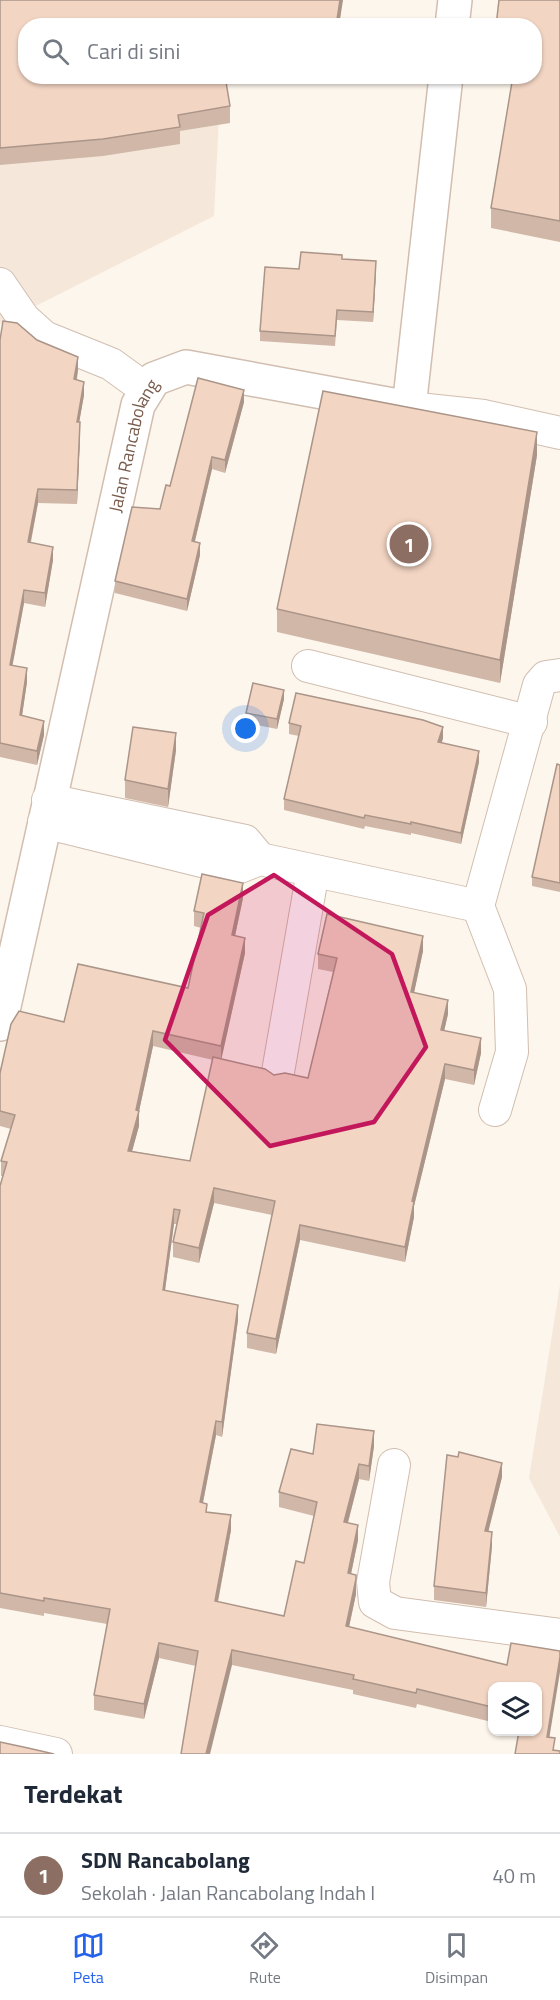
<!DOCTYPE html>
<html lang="id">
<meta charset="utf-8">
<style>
:root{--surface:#fff;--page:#f6f6f7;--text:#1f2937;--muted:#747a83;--line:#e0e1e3;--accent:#2563eb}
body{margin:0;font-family:"Titillium Web",sans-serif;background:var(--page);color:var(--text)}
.controls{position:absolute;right:18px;bottom:18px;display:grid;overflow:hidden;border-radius:12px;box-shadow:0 2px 4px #0004}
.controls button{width:54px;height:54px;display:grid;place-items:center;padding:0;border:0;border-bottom:2px solid var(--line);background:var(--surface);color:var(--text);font:30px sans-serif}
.you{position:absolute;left:246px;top:729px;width:21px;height:21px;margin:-15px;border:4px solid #fff;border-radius:50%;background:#1a73e8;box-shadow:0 0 0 9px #1a73e833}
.badge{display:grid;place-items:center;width:39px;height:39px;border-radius:50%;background:var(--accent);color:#fff;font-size:20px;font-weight:700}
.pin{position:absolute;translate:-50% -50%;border:3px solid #fff;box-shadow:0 2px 6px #0006}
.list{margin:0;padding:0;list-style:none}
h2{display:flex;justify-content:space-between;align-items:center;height:78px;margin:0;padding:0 24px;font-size:26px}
h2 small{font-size:20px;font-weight:400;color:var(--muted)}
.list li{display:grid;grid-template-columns:39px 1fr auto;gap:18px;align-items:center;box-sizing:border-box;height:84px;padding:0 24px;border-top:2px solid var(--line)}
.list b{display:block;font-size:22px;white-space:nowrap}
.list p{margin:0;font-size:20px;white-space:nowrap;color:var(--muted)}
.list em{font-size:20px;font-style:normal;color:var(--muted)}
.icon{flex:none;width:33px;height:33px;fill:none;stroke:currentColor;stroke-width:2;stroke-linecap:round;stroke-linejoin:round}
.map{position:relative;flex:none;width:560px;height:1754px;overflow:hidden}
.search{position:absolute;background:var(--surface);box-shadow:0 2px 4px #0004;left:18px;right:18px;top:18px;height:66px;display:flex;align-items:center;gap:15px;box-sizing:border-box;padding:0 21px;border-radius:24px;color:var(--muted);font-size:22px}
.sheet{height:162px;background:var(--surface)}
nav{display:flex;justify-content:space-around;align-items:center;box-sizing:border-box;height:84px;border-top:2px solid var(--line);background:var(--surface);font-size:16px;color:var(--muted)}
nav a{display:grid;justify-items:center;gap:3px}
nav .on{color:var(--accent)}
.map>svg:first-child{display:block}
.residential{fill:#f5e8da}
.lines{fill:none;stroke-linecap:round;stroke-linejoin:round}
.minor-casing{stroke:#d1beb0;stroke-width:34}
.tertiary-casing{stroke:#d1beb0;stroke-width:36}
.minor{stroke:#fff;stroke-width:32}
.tertiary{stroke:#fff;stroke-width:33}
.wall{fill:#d1b7a8;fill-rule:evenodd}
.shaded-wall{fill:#aa9588}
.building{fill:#f3d5c3;stroke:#aa9588;stroke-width:1.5}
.marked{fill:#c2185b;fill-opacity:0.2;stroke:#c2185b;stroke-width:4.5;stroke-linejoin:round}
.labels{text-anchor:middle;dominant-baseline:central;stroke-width:4.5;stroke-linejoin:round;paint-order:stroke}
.street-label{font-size:18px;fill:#7a5c4d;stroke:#fffaf3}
</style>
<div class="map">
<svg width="560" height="1754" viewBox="0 0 560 1754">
<rect width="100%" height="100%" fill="#fdf6ec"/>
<!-- residential -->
<g class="residential">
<path d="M0,0l26,26v50l195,1 -7,139 -214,108z"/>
<path d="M560,1285v252l-31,-59z"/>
</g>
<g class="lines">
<!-- minor casing -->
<g class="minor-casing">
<g id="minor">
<path d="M0,284l24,35 20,18 67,27 36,26"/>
<path d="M409,408l75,8 76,17"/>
<path d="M308,666l223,56"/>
<path d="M48,800l197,41 15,18"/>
<path d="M44,822l182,45 11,1 23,-9 218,47 61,-221 7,-8 14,-2"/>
<path d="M478,906l32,83 2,63 -17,58"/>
<path d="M278,1072l35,-201"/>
<path d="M394,1465l-21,117 2,20 20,11 165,22"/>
<path d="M0,1742l56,12"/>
</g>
</g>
<!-- tertiary casing -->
<g class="tertiary-casing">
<g id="tertiary">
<path d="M452,26l3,-26"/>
<path id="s1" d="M0,1024l138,-619 16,-26 32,-12 223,41 37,-332"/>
</g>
</g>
<!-- minor -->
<use href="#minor" class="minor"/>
<!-- tertiary -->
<use href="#tertiary" class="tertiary"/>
</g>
<!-- wall -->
<g class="wall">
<path d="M0,0l339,26h-313l204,80v17l-50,8v13l-77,12 -103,9z"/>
<path d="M560,0v242l-69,-14v-20z"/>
<path d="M342,259l34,12 -3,51 -36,-2 -2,26 -75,-5v-10l39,-62z"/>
<path d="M0,340h37l41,30 -1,10 7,15 -5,27 1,14 -3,68 -39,-1 -7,39 22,18 -8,47 -21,-4 -12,63 15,16 -5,34 22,19 -7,30 -37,-8z"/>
<path d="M244,402l-19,71 -13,-4 -17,72 5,14 -13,56 -72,-18v-12l45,-72 10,-23z"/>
<path d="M537,455l-37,228 -223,-51v-23z"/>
<path d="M284,699l-7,30 -31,-6v-10z"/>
<path d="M289,723l154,15 -1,5 37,19 -18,82 -50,-11v2l-46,-9 -1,3 -80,-19v-11l15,-63 -10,-2z"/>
<path d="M176,750l-8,57 -43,-9v-18z"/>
<path d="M560,765v127l-28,-6v-9z"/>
<path d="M243,898l-8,38 10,17 -24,106 53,16 34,3 25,-106 -15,-3v-15l105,-3 -9,41 34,22 -4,16 37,23 -7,32 -29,-6 -31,127v11l-9,45 -105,-22 -24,114 -29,-6v-15l25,-118 -58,-12 -15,60 -26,-6v-15l4,-18h-3l-9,66 73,30 -16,117 -6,-2 -13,68 4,10 24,17 -13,72 66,14 20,-53 10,-47 -35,-9v-15l34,-38 61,-8 -5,35 -10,-2 -11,44 10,17 -7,34 5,20 -7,33 158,38 53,-14 -45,103 22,-68h-45v36l-75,-18 -1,4 -63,-14v-4l-121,-25 -36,1 -37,-8 -15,61 -50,-9v-15l13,-71 -63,-11v3l-44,-8v-422l3,-10h-2v-15l10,-32 -11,-3v-53l64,-51 124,-34 13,-60 -7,-2v-15zM153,1046l60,14 -23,101 -58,-10 7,-25v-15z"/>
<path d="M502,1477l-14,54 4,15 -6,61 -52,-7v-14z"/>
</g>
<!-- shaded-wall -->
<g class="shaded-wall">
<path d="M340,0h3l-4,26h-3z"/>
<path d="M376,261v10l-3,51v-10z"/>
<path d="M78,357v13l-4,23v-14z"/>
<path d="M84,382v13l-7,40v-13z"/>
<path d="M244,390v12l-19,71v-13z"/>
<path d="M80,422v14l-3,68v-14z"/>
<path d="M537,432v23l-37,228v-23z"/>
<path d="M212,457v12l-20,84v-12z"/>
<path d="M38,489v14l-10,52v-13z"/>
<path d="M200,543v12l-13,56v-12z"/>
<path d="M53,547v13l-8,47v-14z"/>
<path d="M24,590v13l-14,76v-14z"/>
<path d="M27,668v14l-7,47v-14z"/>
<path d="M284,690v9l-7,30v-10z"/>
<path d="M44,721v14l-7,30v-14z"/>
<path d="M443,727v11l-5,15v-11z"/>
<path d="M176,733v17l-8,57v-18z"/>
<path d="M479,751v11l-18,82v-11z"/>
<path d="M243,883v15l-11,52v-15z"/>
<path d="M423,936v15l-12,56v-15z"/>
<path d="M245,938v15l-24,108v-15z"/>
<path d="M448,1000v14l-7,31v-15z"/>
<path d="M153,1031v15l-15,70 1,-5v15l-11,40v-15z"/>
<path d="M481,1038v15l-7,32v-15z"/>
<path d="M445,1064v15l-31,127v11l-9,45v-15l7,-46z"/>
<path d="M214,1188v15l-15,60v-15z"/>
<path d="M174,1209v15l-11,81v-15z"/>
<path d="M300,1225v15l-24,114v-15z"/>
<path d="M238,1305v15l-16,117v-15z"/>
<path d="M216,1421v14l-16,82v-15z"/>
<path d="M374,1431v15l-5,35v-15z"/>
<path d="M502,1463v14l-17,68v-14z"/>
<path d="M359,1464v15l-15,58v-15z"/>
<path d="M231,1515v15l-16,86v-15z"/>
<path d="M358,1525v15l-10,48v-15z"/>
<path d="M492,1532v14l-6,61v-14z"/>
<path d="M356,1579v15l-10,47v-15z"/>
<path d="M159,1643v15l-15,61v-15z"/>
<path d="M232,1650v15l-22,89h-4z"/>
<path d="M560,1657v15l-13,80v-15z"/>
</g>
<!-- building -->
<g class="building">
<path d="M0,0h340l-4,26h-94l-25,-4v4h-191v50h199l5,30 -52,9 2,12 -77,12 -103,9z"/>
<path d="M499,0h61v221l-69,-13 22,-132h21v-50h-38z"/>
<path d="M301,252l41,3v4l34,2 -3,51 -36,-2 -2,26 -75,-5 5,-64 34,2z"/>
<path d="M3,321l14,2 20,17 41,17 -4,22 10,3 -7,40h3l-3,68 -39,-1 -10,53 25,5 -8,46 -21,-3 -14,75 17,3 -7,47 24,6 -7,30 -37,-8v-403z"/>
<path d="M198,378l46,12 -19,70 -13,-3 -20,84 8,2 -13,56 -72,-18 17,-74 28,2 6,-24 4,1z"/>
<path d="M323,391l214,41 -37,228 -223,-51z"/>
<path d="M253,683l31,7 -7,29 -31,-6z"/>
<path d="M296,693l127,27 20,7 -5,15 41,9 -18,82 -50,-11v2l-46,-9 -1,3 -80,-19 17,-73 -12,-3z"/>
<path d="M133,727l43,6 -8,56 -43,-9z"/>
<path d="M557,764l3,1v118l-28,-6z"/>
<path d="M202,874l41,9 -11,52 13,3 -24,108 -68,-15 -17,79 3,1 -11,40 62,10 23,-104 52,12 9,6 11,-2 23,5 29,-120 -19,-4 9,-40 96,22 -12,56 37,8 -7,30 40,8 -7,32 -29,-6 -33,137 2,1 -9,45 -105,-22 -24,114 -29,-6 28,-132 -61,-13 -15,60 -26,-6 7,-32 -6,-1 -11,81 75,15 -16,117 -6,-1 -16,81 7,2 -1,8 25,3 -16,86 69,15 12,-55 8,2 13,-61 -38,-10 12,-43 22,5 4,-30 57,7 -5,35 -10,-2 -15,58 14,3 -10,48 8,2v4l-10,47 161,39 4,-22 49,8v6l-13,80 8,1 -2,12 7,1v3h-45l4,-23h18v-45h-45v21l-75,-18 -1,4 -63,-14 1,-4 -122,-25 -26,104h-25l17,-103 -39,-8 -15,61 -50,-9 16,-86 -66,-11v3l-44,-8v-407l7,-24 -6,-1 14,-46 -15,-4v-38l11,-49 8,-13 45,11 14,-58 110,24 16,-75 -10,-2z"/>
<path d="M459,1452l43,11 -17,68 7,1 -6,61 -52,-7 13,-131 11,2z"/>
<path d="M0,1742l28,6 26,6h-54z"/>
</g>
<!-- marked area -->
<path class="marked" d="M274,875l118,79 34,93 -52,75 -104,24 -105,-106 43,-125z"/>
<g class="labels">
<!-- street labels -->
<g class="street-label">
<text stroke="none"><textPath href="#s1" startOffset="594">Jalan Rancabolang</textPath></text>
</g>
</g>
</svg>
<div class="controls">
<button><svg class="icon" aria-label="layers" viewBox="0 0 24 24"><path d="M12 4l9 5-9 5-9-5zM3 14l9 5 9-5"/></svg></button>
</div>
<div class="you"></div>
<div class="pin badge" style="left:409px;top:544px;background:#8d6e63">1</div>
<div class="search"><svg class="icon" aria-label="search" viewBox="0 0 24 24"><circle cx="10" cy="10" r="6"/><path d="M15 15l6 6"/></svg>Cari di sini</div>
</div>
<section class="sheet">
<h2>Terdekat<small></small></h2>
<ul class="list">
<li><span class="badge" style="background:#8d6e63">1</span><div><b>SDN Rancabolang</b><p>Sekolah · Jalan Rancabolang Indah I</p></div><em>40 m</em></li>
</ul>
</section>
<nav>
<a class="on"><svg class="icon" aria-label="map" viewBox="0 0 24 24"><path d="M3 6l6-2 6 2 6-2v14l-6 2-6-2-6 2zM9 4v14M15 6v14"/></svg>Peta</a>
<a><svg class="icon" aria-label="directions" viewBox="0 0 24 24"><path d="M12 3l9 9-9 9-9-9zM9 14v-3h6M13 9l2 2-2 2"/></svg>Rute</a>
<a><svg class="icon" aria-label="saved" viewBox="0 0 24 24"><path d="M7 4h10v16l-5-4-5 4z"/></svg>Disimpan</a>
</nav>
